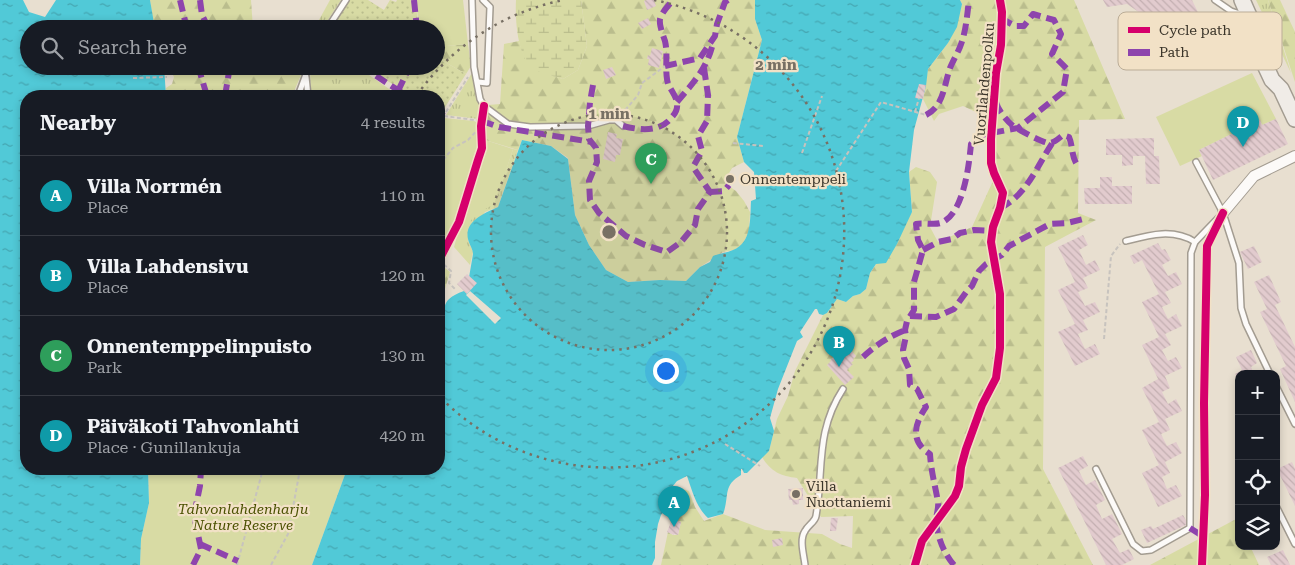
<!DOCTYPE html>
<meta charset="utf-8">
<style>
:root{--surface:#171b24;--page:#20242c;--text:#f1f3f6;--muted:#9ea1a6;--line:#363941;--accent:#0b8043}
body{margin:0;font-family:"Roboto Serif",serif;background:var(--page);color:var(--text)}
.controls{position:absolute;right:15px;bottom:15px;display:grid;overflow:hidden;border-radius:10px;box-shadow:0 2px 8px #0003}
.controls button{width:45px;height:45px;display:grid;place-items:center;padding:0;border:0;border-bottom:1px solid var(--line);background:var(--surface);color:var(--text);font:25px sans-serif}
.you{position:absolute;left:665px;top:370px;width:18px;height:18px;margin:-12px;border:4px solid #fff;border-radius:50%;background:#1a73e8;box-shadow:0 0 0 8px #1a73e833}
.badge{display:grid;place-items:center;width:32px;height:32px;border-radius:50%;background:var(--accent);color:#fff;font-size:16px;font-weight:700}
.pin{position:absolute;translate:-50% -41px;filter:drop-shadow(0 1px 2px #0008)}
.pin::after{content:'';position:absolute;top:26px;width:18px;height:15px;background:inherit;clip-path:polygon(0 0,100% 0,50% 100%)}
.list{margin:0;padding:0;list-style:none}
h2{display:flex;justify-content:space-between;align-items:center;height:65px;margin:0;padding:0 20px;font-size:21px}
h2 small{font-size:16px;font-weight:400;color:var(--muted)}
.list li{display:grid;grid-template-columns:32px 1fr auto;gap:15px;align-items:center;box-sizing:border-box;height:80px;padding:0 20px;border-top:1px solid var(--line)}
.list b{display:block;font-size:19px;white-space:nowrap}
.list p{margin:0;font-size:16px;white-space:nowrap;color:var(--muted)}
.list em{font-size:16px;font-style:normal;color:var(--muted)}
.icon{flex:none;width:28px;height:28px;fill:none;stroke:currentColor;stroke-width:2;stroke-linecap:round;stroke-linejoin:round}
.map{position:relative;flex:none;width:1295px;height:565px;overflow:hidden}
.search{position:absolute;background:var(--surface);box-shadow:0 2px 8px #0003;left:20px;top:20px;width:425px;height:55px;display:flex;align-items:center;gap:12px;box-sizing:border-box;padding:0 18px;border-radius:28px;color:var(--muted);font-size:19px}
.panel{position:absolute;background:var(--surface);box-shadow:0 2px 8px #0003;left:20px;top:90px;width:425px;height:385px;border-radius:20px}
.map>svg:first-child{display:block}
.grass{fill:url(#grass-tufts)}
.forest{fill:url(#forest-firs)}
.wetland{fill:url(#wetland-marsh)}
.park{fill:#d8dba4}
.garden{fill:url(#garden-dots)}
.water{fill:url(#water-ripples)}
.pier{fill:#e8dfd0}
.building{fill:url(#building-back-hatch)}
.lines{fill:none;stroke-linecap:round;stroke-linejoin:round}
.lane-casing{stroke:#a39c91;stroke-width:8}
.street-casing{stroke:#a39c91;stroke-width:12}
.secondary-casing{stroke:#a39c91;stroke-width:18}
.path{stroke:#c7c3be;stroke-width:2;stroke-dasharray:4 2.5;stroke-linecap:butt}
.lane{stroke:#fcfaf8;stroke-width:5}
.street{stroke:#fcfaf8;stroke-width:10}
.secondary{stroke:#f0ece7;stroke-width:15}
.quiet{stroke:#8e44ad;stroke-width:6;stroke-dasharray:12 6;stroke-linecap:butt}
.cycleway-casing{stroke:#f2e1c6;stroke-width:11}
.cycleway{stroke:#d6006c;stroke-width:8}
.ring{fill:none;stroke:#787064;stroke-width:2.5;stroke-dasharray:2.5 5}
.poi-dot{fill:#787064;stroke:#f2e1c6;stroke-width:2}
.labels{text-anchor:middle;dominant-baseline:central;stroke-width:4.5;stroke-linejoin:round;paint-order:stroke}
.street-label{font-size:14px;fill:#3b352a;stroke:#f2e1c6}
.poi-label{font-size:14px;fill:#3b352a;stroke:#f2e1c6;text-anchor:start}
.park-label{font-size:14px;font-style:italic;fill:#4a5100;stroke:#f2e1c6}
.key{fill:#f2e1c6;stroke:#bbad97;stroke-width:1}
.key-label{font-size:14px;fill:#3b352a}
.centre{fill:#787064;stroke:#f2e1c6;stroke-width:2.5}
.ring-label{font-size:15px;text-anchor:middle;font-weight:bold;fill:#787064;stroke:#f2e1c6;stroke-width:4.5;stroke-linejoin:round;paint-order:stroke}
</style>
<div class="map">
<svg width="1295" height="565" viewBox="0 0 1295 565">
<defs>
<pattern id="grass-tufts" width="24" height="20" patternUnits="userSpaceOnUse" patternTransform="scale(1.25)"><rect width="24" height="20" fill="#d8dba4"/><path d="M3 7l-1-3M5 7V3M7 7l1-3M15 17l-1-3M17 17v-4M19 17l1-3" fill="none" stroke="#babd8d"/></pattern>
<pattern id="forest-firs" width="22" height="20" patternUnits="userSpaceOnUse" patternTransform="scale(1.25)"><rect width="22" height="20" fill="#d8dba4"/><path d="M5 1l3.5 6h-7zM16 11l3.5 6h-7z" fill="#babd8d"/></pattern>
<pattern id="wetland-marsh" width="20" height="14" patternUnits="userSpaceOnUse" patternTransform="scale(1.25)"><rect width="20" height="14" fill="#d8dba4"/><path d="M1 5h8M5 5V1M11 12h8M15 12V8" fill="none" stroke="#babd8d"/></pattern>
<pattern id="garden-dots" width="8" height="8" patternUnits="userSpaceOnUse" patternTransform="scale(1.25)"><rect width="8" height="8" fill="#d8dba4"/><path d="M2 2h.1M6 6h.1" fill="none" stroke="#babd8d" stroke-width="1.8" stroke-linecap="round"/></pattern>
<pattern id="water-ripples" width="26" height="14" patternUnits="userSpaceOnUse" patternTransform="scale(1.25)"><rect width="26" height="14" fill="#51c9d7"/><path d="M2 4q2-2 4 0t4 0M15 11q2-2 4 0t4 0" fill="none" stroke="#44a4af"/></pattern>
<pattern id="building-back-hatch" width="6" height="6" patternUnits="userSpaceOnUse" patternTransform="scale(1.25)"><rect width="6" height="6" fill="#e2cbce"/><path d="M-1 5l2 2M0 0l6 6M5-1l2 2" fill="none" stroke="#c3afb1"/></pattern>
</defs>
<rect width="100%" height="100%" fill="#e8dfd0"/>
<!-- grass -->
<g class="grass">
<path d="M330,0h11l-19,29h-8z"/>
<path d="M1256,0h12l23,73z"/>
<path d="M312,66h44l39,27 -1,3h-83l-1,-25z"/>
<path d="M472,73l10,36 -3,10 -33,-4z"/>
<path d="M513,149l5,1 -20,57 -13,5 -17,28 5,12 -3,13 -16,-18 8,-29 34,-18z"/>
</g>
<!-- forest -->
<g class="forest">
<path d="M150,0h101l2,29h-99z"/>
<path d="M581,0h174v19l7,21 -25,97 7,25 -12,6 -7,12 1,4 10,7 8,10 6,11 -1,20 -7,13 -8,5 -11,2 -23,15 -14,14 -26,-1 -32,2 -22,-12 -17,-25 -14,-30 -7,-57 -17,-12 -29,-6 -4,10 -33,-10 -1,-14 4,-21 12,-1 4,-60 15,-3c8,30 18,29 44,38l15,-9 9,-24z"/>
<path d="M960,0h114l51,119 -46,1 -1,93 18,7 -51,27 -2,222 50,96h-432l7,-33 5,3h5l3,-13 -9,-3 8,-31 9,3 6,16 9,14 19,-7 42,16 57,4 18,10 12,4 1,-32 -32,1 -24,-39c-16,-2 -26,-6 -35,-21l7,-6 8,-32 11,-23 7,-25 28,-56 4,-2 10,-14 9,3 7,-6 7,-2 6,-5 4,-16 42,-61 -3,-40 7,-5 14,5 7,10 -7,45 8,15 34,-15 20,-44 -6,-51 -8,-19 -15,-7 -24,8 -5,7 -11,-22 5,-30 20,-26 14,-39z"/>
<path d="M1268,0h12l15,32v50z"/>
<path d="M468,44l3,22 -5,8 -30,-17v-10z"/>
<path d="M168,66h114v2l19,7 -9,21h-13l-13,-3 -1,3h-99v-8l6,-4 2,-7z"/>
<path d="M439,263l11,9 -11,37z"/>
<path d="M1238,518l1,28h11l9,19h-109z"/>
</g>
<!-- wetland -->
<path class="wetland" d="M516,0h65l6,46 -9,24 -15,9c-9,-3 -22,-5 -30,-11 -16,-11 -18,-50 -17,-68z"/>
<!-- park -->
<g class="park">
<path d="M416,0h47l5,44 -32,3v-18h-17z"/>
<path d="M1252,73l24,46 -14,6 -2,-5 -61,30 3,6 -22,10 -24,-49z"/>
<path d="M444,118l30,3 10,5 1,14 28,9 -18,55 -18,9 -35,43 -2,-1 -1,1v-130z"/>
<path d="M148,469h199l-35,96h-172l1,-26 8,-36z"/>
</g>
<!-- garden -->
<g class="garden">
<path d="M349,0h19l16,10 6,-10 6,2 1,-2h19l2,29h-88z"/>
<path d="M436,57l30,17 -24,38 -3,-1v-15h-28l-47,-30h72z"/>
</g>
<!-- water -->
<g class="water">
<path d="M0,0h23l6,12 16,5 11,-17h94l5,29h-126v37h135l2,30h-140v373h122l1,34 -8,36 -1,26h-140z"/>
<path d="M755,0h205l2,4 -5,23 -9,16 -20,26 -2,17 -12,44 -5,42 3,40 -15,32 -11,19 -10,1 -6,9 -4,16 -6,5 -7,2 -7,6 -9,-3 -10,14 -4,2 -4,-1 -2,-5h-2l-15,23 3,5 -6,4 -19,48 -8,29 4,13 -5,20 -22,22h-3l-2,-4h-1v6c-19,11 -11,21 -18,39l-15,4c-12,-11 -16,-28 -21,-42l-10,5 -9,11 -2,17 -5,6 -3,9 -3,18v16l-3,7h-340l35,-96h92v-142c10,-17 -3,-26 25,-36l3,3c1,-14 4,-27 6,-40 0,-5 -4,-10 -5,-15 -4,-18 17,-26 30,-32l24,-67 29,6 17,13 7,56 14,30 17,25 22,12 32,-2 26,1 14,-14 10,-5 3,-6c7,-3 14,-3 20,-6 19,-7 17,-32 18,-49l5,-2 -2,-27 -10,-10 -7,-25 25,-97 -7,-21z"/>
</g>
<!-- pier -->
<path class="pier" d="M470,291l31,27 -6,6 -29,-29z"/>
<!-- building -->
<g class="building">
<path d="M646,0h8l2,6 -9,4 -3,-9z"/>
<path d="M1103,0h89l22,45 -20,4 -2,-4 -18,-7 -22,3 -2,-14 -4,-10 -19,-13 -20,3z"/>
<path d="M648,18l3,6 -9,5 -4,-6z"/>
<path d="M652,48l11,3 -4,17 -11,-3 1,-6h-2l1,-4 2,1z"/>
<path d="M612,67l4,8 -10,4 -3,-9z"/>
<path d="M919,84l7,1 -3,14 -8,-1z"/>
<path d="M1276,119l12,25 -75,36 -14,-30 61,-30 2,5z"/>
<path d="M608,132l9,2 -1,4 7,1 -3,16h-4l-1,7 -12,-3z"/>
<path d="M1154,138v18h5l1,28h-14l-1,-28h-12v9l-11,1v-11h-16v-16z"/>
<path d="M1100,177h12v9h20v18h-47l-1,-16h16z"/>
<path d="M1083,235l5,10 -9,5 7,15 9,-5 5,10 -17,8 5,10 -10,4 7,14 10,-4 5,10 -17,8 5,10 -10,4 7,15 10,-5 5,10 -25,12 -17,-34 17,-8 -17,-34 17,-8 -17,-35z"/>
<path d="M1158,243l4,7 3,-1 6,11 -9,5 6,11 8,-4 6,12 -17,8 6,11 -9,4 6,12 8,-5 6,12 -17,8 6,11 -9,5 6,11 8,-4 6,11 -17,8 5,12 -8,4 6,12 8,-5 6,12 -17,8 5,11 -9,4 6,12 9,-4 6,11 -17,9 5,11 -8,4 5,12 9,-4 6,11 -24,11 -16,-34 17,-8 -17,-35 17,-8 -17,-34 16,-9 -16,-34 17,-8 -17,-35 17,-8 -17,-34 -8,4 -4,-8z"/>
<path d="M1254,246l8,16 -14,7 -8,-17z"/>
<path d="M467,274l10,9 -10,11 -10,-10z"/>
<path d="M1269,275l12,27 -6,3 20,42v55l-15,-33 6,-3 -26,-54 7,-3 -13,-27z"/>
<path d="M849,348l7,8 -3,3 1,1 -3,3 2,1 -6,6 7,7 -9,8 -18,-20 4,-4 -1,-1 9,-8 1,2z"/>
<path d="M1251,350l6,13 -6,4 3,7h-15v7l-4,-7 7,-4 -6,-13z"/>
<path d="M1083,456l5,10 -9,5 7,14 9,-5 10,20 -9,5 6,14 10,-5 10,20 -10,5 8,14 9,-4 5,10 -12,6h-16l-48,-97z"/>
<path d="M1292,462l3,7v37l-18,-37z"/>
<path d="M803,488v12h-4v4l-6,1 -1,-5h-3l-1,-11z"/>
<path d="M1183,515l5,9 -41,19 -6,-13 10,-4 2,3z"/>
<path d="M831,518h7l-2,13h-6z"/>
<path d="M672,519l9,3 -3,13 -4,-1v1l-7,-3z"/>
<path d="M782,538l1,7 -10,2 -1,-7z"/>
<path d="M1283,550l7,15h-19l-4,-8z"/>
</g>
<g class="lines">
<!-- lane casing -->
<g class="lane-casing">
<g id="lane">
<path d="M472,0l2,67 6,32 4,7 24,18 22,3 58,-1 21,-6h7l7,6"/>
<path d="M1215,0l16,11 15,5"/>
<path d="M327,29l19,-29"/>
<path d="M306,77l2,19"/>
<path d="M478,82l9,1 3,-76 -7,-7"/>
<path d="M298,96l11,-30"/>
<path d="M1196,162l27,51 16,50 2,45 5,16 24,50"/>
<path d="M1126,241c23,-6 47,-13 69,1"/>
<path d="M1276,386l19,38"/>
<path d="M1096,469l37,75 9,7 9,-1 39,-22 1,-275 4,-11 28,-29"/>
<path d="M1276,506l19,38"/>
<path d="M805,565c-1,-10 -6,-25 0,-34 3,-6 10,-9 11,-15 8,-47 -1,-84 27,-127"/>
</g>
</g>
<!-- street casing -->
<g class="street-casing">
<path id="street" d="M1223,213l31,-37 41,-20"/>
</g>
<!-- secondary casing -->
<g class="secondary-casing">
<g id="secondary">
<path d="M1242,0l7,16 6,7"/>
<path d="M1249,16l1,17 22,47 9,9 14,30"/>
</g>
</g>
<!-- path -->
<g class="path">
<path d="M133,78l34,-1"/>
<path d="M915,112l4,-14"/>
<path d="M621,115l17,-20 4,-12 23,-17"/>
<path d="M444,116l38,5"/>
<path d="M439,123l29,-46"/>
<path d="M733,143l30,3"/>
<path d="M802,153l20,-57"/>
<path d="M439,165l14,-17 15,-8 13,-14"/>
<path d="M836,171l45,-69 45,13"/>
<path d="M729,183v2"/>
<path d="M439,260l12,11 -2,12 7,7"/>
<path d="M1104,339l7,-83 9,-12"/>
<path d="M725,444l35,22"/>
<path d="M237,565l26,-96"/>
<path d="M271,565l17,-31 11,-59 3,-6"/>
<path d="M1202,565l3,-70 -1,-92 2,-146 1,-11 4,-9"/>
</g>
<!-- lane -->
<use href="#lane" class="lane"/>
<!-- street -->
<use href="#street" class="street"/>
<!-- secondary -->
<use href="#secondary" class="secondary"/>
<!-- quiet -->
<g class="quiet">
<path d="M180,0l7,29"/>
<path d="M200,0l2,15 7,14"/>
<path d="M414,0l3,29"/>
<path d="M198,66l9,30"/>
<path d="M361,66l46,30"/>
<path d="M665,66l35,-8 15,-22 2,-12 8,-22 3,-2"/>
<path d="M593,85l-3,17 -2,24 1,13 7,9 1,14 -8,19 1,19 9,13 27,23 19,9 22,7 14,-10 14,-17 3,-16 12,-17 -17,-25 9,-16 -4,-15 9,-15 1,-26 -4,-27"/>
<path d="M398,91l12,-25"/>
<path d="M225,96l4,-24 -2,-6"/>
<path d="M677,102c16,-19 30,-33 36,-59"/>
<path d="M996,102c2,8 10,18 16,23 5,4 31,18 37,18 5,0 9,-4 14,-8l6,2c4,9 2,17 7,26"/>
<path d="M439,113l5,3"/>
<path d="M926,115c18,-9 18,-30 24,-47 3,-7 7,-14 10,-21 6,-15 7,-31 9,-47"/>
<path d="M482,121l17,6 93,15"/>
<path d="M623,126c16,4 37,7 49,-9 3,-3 6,-9 5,-14 -1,-9 -9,-15 -10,-24 -2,-13 1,-25 -2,-38 -2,-6 -6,-16 -5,-22 2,-7 8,-13 13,-19"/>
<path d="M710,192l14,-1 5,-6"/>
<path d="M1000,208c27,-13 37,-42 53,-66"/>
<path d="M923,250l15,-8 14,-3 8,-6 14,-3 19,1"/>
<path d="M910,316l26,1 18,-8 13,-18 5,-5 7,-15 7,-7 16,-9 7,-9 41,-22 17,-1 16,-4"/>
<path d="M863,357c13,-12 25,-20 42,-27"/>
<path d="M1190,528l14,9"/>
<path d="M200,544l38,17"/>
<path d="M193,565l8,-16 -7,-34 6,-29 1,-17"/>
<path d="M954,565c-10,-11 -17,-29 -18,-44 0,-6 3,-13 2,-19 -3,-17 -7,-31 -8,-48 -20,-12 -16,-30 -4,-47l-9,-18 -7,-4 -1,-16 -5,-11 -1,-8 3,-14 -1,-6 2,-9 7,-11v-28l9,-32 -5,-10 -2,-16c8,-2 20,2 27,-2 21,-11 26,-57 28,-78l10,-9 37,-7 45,-36 4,-23 -15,-15 9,-20 -7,-14 -21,-6 -9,12h-9l-13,-7"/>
</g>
<!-- cycleway casing -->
<g class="cycleway-casing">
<g id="cycleway">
<path d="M439,260l20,-38 19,-62 4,-12 -1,-22 3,-20"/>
<path d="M915,565l7,-24 33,-45 4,-10 2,-19 5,-18 16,-44 14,-27 4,-30v-54l-9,-52 2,-15 7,-19 3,-15 -9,-20 -3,-10v-24l5,-66 5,-28 1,-33 -2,-12"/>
<path d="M1202,565l3,-70 -1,-92 3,-157 16,-33"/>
</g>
</g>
<!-- cycleway -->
<use href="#cycleway" class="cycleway"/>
</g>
<!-- distance rings -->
<circle cx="609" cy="232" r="118" fill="#787064" fill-opacity=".12"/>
<g class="ring">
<circle cx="609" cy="232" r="118"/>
<path d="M417 95A236 236 0 0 1 564 0M654 0A236 236 0 1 1 439 396"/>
</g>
<!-- markers -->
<g class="poi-dot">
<circle cx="730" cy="179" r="5"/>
<circle cx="796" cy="494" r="5"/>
</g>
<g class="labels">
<!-- street labels -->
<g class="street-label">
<text transform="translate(984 84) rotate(-85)">Vuorilahdenpolku</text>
</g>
<!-- poi labels -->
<g class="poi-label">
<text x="740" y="179">Onnentemppeli</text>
<text x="806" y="486">Villa<tspan x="806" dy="16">Nuottaniemi</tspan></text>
</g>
<!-- park labels -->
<g class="park-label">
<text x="243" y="509">Tahvonlahdenharju<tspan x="243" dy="16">Nature Reserve</tspan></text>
</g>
</g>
<!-- legend -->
<rect x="1118" y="12" width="164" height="58" rx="8" class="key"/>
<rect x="1128" y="27" width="22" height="6" fill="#d6006c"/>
<rect x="1128" y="49" width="22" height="7" fill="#8e44ad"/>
<g class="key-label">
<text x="1159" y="35">Cycle path</text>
<text x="1159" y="57">Path</text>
</g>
<circle cx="609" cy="232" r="8" class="centre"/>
<g class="ring-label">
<text x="776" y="70">2 min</text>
<text x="609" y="119">1 min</text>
</g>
</svg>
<div class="controls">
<button>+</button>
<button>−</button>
<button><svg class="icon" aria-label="locate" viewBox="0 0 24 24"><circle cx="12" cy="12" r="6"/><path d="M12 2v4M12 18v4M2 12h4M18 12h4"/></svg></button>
<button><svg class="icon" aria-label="layers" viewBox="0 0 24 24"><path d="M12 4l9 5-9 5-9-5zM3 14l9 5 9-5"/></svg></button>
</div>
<div class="you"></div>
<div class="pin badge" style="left:674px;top:527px;background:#0f9aa8">A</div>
<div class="pin badge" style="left:839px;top:367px;background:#0f9aa8">B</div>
<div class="pin badge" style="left:651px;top:184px;background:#2e9e5b">C</div>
<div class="pin badge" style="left:1243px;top:147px;background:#0f9aa8">D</div>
<div class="search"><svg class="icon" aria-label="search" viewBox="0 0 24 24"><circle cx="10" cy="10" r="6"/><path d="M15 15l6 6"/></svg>Search here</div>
<section class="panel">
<h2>Nearby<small>4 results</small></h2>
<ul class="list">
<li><span class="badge" style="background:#0f9aa8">A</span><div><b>Villa Norrmén</b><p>Place</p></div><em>110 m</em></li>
<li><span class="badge" style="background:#0f9aa8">B</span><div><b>Villa Lahdensivu</b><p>Place</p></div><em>120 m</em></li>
<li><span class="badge" style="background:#2e9e5b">C</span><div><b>Onnentemppelinpuisto</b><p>Park</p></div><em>130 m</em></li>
<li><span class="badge" style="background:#0f9aa8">D</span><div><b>Päiväkoti Tahvonlahti</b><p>Place · Gunillankuja</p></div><em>420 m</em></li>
</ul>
</section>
</div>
